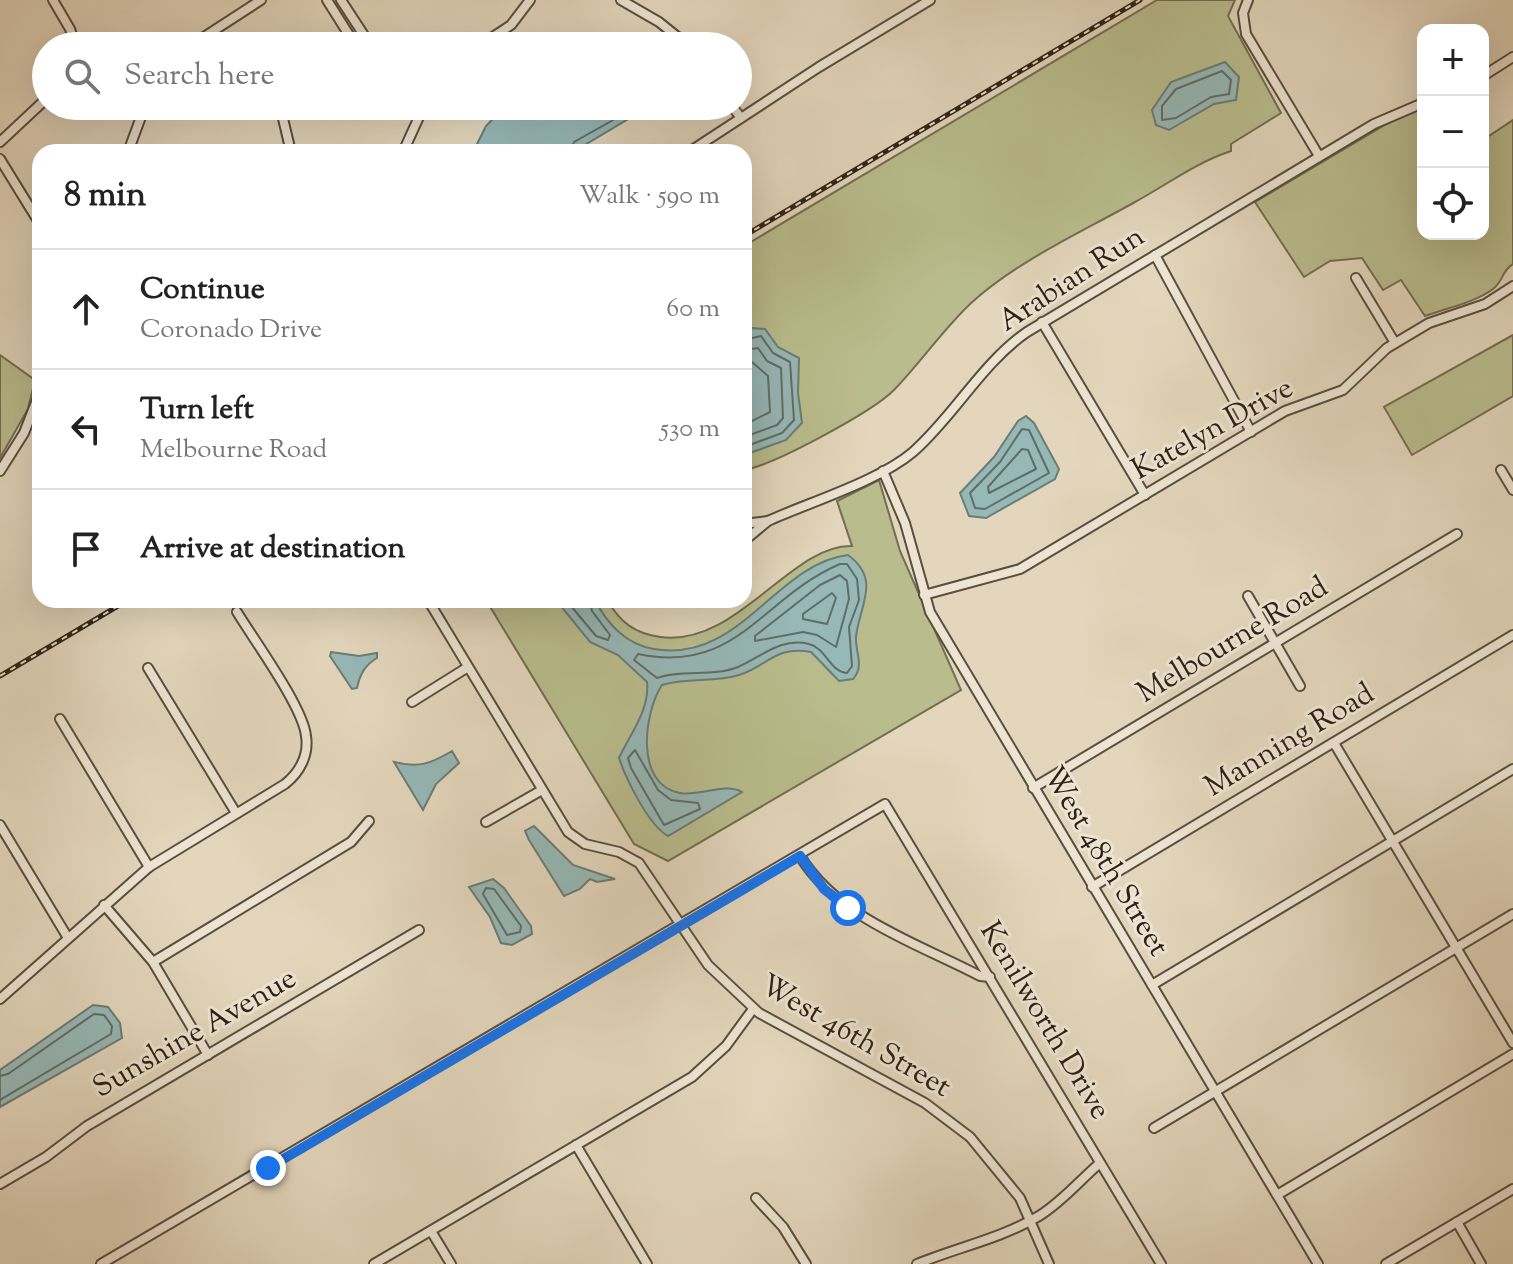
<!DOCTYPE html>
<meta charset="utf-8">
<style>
:root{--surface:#fff;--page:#f6f6f6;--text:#222;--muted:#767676;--line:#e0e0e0}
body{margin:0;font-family:"Sorts Mill Goudy",serif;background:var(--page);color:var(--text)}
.controls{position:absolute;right:24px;top:24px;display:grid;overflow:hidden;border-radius:16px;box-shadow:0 8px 32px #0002}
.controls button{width:72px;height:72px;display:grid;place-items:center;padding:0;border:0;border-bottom:2px solid var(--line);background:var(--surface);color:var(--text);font:40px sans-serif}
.stop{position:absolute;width:24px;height:24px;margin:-18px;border:6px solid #1a73e8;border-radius:50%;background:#fff}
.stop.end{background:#1a73e8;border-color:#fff;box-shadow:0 2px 8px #0008}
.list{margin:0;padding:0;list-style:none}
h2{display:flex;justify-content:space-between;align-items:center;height:104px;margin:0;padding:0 32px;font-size:34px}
h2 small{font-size:26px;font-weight:400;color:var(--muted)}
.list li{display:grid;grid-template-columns:52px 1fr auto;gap:24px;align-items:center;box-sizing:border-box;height:120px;padding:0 32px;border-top:2px solid var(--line)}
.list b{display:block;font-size:30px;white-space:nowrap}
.list p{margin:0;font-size:26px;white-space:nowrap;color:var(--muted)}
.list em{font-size:26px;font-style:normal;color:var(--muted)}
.icon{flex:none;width:44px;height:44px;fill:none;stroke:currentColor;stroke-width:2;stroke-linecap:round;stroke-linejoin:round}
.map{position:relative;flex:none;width:1513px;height:1264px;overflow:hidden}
.search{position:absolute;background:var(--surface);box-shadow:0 8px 32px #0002;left:32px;top:32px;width:720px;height:88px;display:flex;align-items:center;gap:20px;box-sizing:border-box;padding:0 28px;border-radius:44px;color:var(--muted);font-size:30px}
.panel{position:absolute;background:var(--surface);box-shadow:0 8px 32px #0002;left:32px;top:144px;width:720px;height:464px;border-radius:24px}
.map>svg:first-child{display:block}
.green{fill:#b9bc8d;stroke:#736e51;stroke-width:2}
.water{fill:#96b8b7;stroke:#6c7c76;stroke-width:2}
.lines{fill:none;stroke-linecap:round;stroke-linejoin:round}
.shore{stroke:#626c66;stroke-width:2}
.minor-casing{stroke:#5a4e3f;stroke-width:12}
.minor{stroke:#ede4d3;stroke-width:8}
.rail-casing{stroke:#2d2115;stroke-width:5}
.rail{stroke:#ede4d3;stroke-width:2;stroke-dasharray:6;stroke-linecap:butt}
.route{stroke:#1a73e8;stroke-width:10}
.labels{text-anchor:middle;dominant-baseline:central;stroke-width:6;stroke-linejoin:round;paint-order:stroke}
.street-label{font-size:30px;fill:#2d2115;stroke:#ede4d3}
</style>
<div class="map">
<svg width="1513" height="1264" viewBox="0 0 1513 1264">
<rect width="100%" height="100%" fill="#e3d6bc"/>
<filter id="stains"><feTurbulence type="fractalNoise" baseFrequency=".0025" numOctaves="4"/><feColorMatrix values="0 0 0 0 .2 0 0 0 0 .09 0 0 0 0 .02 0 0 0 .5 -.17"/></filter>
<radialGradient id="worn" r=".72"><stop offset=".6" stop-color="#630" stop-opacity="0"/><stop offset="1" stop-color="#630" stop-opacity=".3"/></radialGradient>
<!-- green -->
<g class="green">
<path d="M1157,0h78l-7,16 53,97 -50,31v7c-36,12 -63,33 -96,51 -55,31 -118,59 -165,102 -28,27 -50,59 -76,86 -22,22 -120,75 -150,80v-224z"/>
<path d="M1423,109v125h60v-94l30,-20v144c-11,6 -10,18 -20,25 -19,14 -47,19 -68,27l-24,-36 -18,10 -21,-32 -32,3 -26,16 -49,-75 145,-86z"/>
<path d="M1513,335v61l-101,59 -28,-48z"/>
<path d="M0,355l35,25 -7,29 -28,49z"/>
<path d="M879,480l21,71 61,139 -293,171 -34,-17 -148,-244h121c14,23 27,33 53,37 76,11 131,-93 192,-91l-15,-45z"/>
</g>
<!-- water -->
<g class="water">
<path d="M1225,62l14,15 -3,23 -22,4 -45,26 -13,-5 -4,-15 19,-28z"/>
<path d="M505,106h145l-77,46h-100l13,-26z"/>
<path d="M752,328l13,1 13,18 21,11 -1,35 4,30 -16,17 -42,15v-122z"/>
<path d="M1026,416l8,7 25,46 -4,10 -69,39 -17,-2 -9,-23 34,-36 24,-36z"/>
<path d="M848,555c34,25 11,51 8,82 -1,15 9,29 -3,42l-14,2 -28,-29c-35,-7 -45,15 -72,23 -24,8 -52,2 -77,10 -18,27 -28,100 18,108 19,4 45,-11 62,-1l-74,44c-19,-10 -42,-57 -49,-78 11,-24 31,-48 28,-76l-29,-27 -28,-13 -34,-42h39c12,24 32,45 59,49 86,15 121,-85 194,-94z"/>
<path d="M331,652l28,4 18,-3v5c-12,7 -17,16 -20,30l-5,1 -22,-33z"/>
<path d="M452,751l7,12 -23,21 -13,26 -29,-48c25,6 36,2 58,-11z"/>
<path d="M534,826l39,39 42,14 -18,3 -7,-3 -10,10 -16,7 -35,-56 -4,-9z"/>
<path d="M493,879l11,9 27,38 1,8 -20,11 -11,-2 -11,-26 -21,-30z"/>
<path d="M93,1005l15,2 12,16 2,15 -122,69v-37z"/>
</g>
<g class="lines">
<!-- shore -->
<g class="shore">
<path d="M1222,71l9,9 -2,14 -18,3 -35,21 -14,2v-14l14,-17z"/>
<path d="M570,152l4,-10 64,-36"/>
<path d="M744,340l17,-4 12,17 17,9 4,58 -12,13 -38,14"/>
<path d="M744,350l14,-2 9,13 14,7 2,50 -6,7 -33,12"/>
<path d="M744,362h8l16,14 2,36 -26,13"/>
<path d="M1022,429l7,1 20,43 -64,36 -10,-1 -5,-15 30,-31z"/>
<path d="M1022,449l6,1 8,19 -47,24 -1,-6z"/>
<path d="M840,564h7l10,15 2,21 -10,27 3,39 -5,7c-17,-1 -21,-25 -38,-29 -28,-7 -48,13 -71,23 -24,10 -56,2 -81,11l-23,-18 4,-6c99,21 124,-57 202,-90z"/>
<path d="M840,575l7,6 2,18 -13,48 -19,-12 -14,-3 -48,9v-5l65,-51z"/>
<path d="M832,593l4,5 -9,26 -24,-5v-5z"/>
<path d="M566,600l30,36 12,4 2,-5 -18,-24 -3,-11"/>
<path d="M635,750l23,40 13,10 27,3 2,6 -36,16 -33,-57 -3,-10z"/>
<path d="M486,888l8,1 27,37 -1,6 -13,3 -24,-41z"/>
<path d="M0,1076l8,-2 86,-60 10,1 8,11 -1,8 -111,66"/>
</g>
<!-- minor casing -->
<g class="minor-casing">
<g id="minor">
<path d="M53,0l17,29 6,17"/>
<path d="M327,0l29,46"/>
<path d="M341,0l30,46"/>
<path d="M621,0l38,22 30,24"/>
<path d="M1248,0l-5,13 3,21 73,122"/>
<path d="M190,46l71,-46"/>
<path d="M479,46l32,-21 19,-25"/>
<path d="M1483,76l30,-19"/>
<path d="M280,106l11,46"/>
<path d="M732,106l9,12"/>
<path d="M0,142l46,-43"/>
<path d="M128,152l17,-46"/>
<path d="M403,152l21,-46"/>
<path d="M689,152l130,-85 111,-67"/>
<path d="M0,159l40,65"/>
<path d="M1155,255l96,177"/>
<path d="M1356,278l39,65"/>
<path d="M1042,322l103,173"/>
<path d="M1501,470l12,20"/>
<path d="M0,471l24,-38 16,-41"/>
<path d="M883,471l22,52 25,89 388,652"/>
<path d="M768,521c42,-19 111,-40 145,-69 41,-36 69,-89 114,-120l347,-208 49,-21"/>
<path d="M744,524l24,-3 -24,20"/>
<path d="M924,595l96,-26 265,-158 58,-21 44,-42 42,-25 56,-19 28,-18"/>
<path d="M1248,596l52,90"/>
<path d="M428,600l140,232 17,12 34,8 20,11 69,102 51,48 166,90 45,34 50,61 29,66"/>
<path d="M148,668l88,145"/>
<path d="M412,702l56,-35"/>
<path d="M60,719l89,148"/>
<path d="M1334,743l179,300"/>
<path d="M1033,788l424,-254"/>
<path d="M486,822l56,-32"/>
<path d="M0,825l68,113"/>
<path d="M800,856c39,63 117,87 180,120l10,1"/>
<path d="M1092,887l421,-252"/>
<path d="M104,905l49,57 55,93"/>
<path d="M153,962l198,-120 18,-21"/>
<path d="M1152,985l361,-216"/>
<path d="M0,999l149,-132 136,-83c15,-12 24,-29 21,-48 -3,-29 -52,-96 -69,-124"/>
<path d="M1154,1128l359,-214"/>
<path d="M576,1145l71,119"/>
<path d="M0,1184l46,-27 41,-31 332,-196"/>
<path d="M1277,1195l236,-141"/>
<path d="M756,1198l27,29 23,37"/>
<path d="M1457,1222l24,42"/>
<path d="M431,1231l20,33"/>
<path d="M101,1264l784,-460 276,460"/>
<path d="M374,1264l318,-187 34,-31 27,-37"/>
<path d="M917,1264c41,-17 83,-25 122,-48 23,-14 41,-36 61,-53"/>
<path d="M1386,1264l127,-75"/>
</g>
</g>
<!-- minor -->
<use href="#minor" class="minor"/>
<!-- rail casing -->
<g class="rail-casing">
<g id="rail">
<path d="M744,236l396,-236"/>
<path d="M0,676l128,-76"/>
</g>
</g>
<!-- rail -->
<use href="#rail" class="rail"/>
</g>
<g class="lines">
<!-- route -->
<path class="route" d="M268,1168l532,-312 24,33 24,19"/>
</g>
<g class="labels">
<!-- street labels -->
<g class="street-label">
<text transform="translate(1072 280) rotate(-33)">Arabian Run</text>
<text transform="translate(1213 430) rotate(-29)">Katelyn Drive</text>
<text transform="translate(1233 641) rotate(-31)">Melbourne Road</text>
<text transform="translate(1290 741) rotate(-31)">Manning Road</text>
<text transform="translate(1105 862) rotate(59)">West 48th Street</text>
<text transform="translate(1044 1021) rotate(59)">Kenilworth Drive</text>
<text transform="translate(195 1034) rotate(-30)">Sunshine Avenue</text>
<text transform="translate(855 1037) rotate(30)">West 46th Street</text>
</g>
</g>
<rect width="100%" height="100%" filter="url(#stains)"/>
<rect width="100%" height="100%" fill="url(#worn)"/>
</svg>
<div class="controls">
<button>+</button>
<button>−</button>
<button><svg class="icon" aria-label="locate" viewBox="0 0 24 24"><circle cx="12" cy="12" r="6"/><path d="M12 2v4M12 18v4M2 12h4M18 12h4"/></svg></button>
</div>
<div class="stop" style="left:848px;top:908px"></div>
<div class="stop end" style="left:268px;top:1168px"></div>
<div class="search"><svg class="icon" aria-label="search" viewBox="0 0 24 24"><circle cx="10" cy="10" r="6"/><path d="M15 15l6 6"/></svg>Search here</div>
<section class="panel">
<h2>8 min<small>Walk · 590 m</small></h2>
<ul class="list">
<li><svg class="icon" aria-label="ahead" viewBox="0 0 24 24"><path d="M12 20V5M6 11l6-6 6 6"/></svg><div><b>Continue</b><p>Coronado Drive</p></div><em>60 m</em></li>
<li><svg class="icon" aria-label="left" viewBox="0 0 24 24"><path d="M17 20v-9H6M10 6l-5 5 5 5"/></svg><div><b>Turn left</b><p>Melbourne Road</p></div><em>530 m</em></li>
<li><svg class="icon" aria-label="arrive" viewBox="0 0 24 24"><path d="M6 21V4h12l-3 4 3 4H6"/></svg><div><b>Arrive at destination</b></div></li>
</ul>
</section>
</div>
